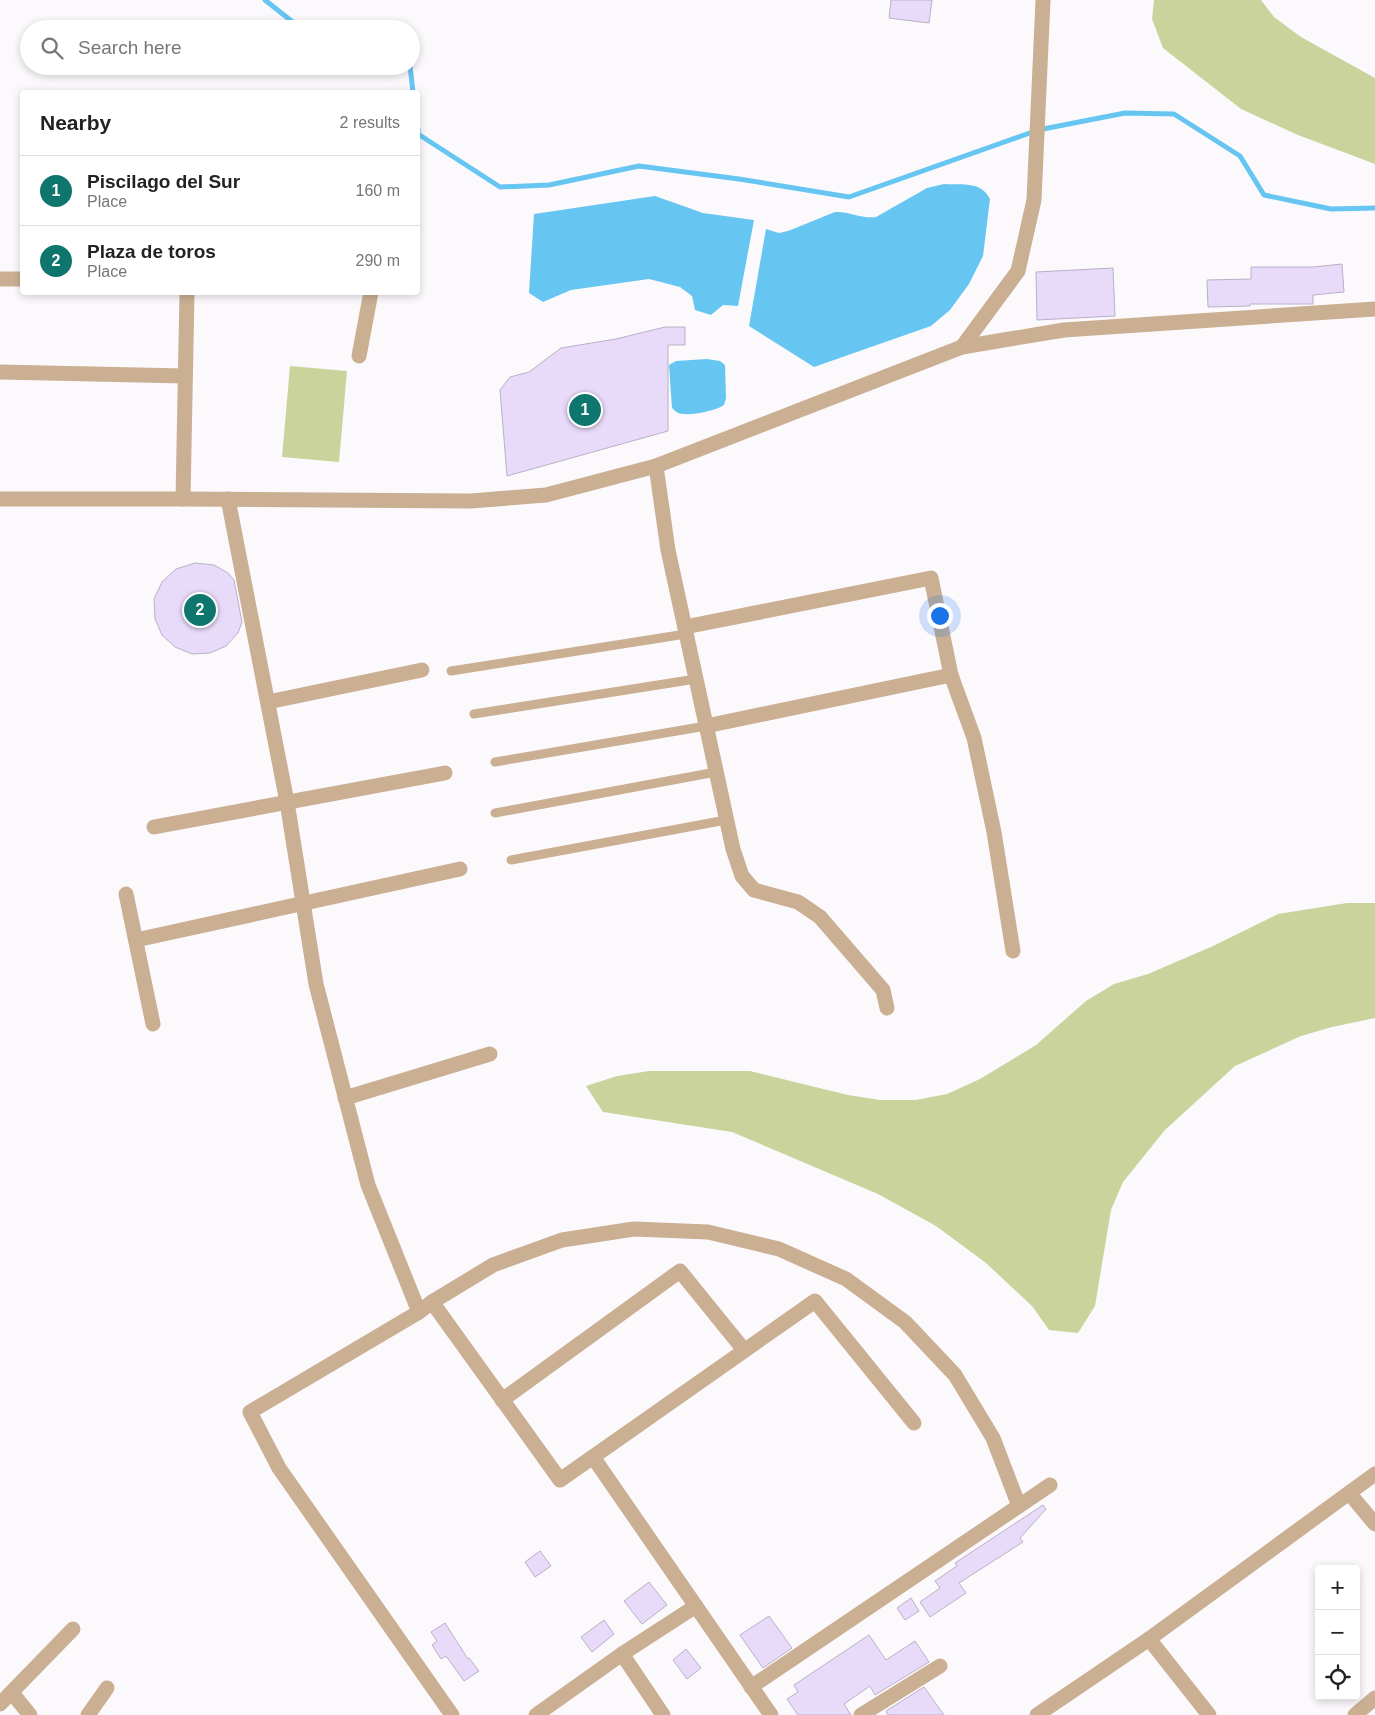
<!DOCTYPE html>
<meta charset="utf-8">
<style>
:root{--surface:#fff;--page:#f6f6f6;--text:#222;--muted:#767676;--line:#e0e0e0;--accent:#0f766e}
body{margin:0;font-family:Helvetica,sans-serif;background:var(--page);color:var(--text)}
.controls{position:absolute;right:15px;bottom:15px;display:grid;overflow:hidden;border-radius:5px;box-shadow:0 2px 8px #0003}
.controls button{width:45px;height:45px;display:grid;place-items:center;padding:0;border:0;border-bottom:1px solid var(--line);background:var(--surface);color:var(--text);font:25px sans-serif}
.you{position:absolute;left:939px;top:615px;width:18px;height:18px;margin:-12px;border:4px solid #fff;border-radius:50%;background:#1a73e8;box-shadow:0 0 0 8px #1a73e833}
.badge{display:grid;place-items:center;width:32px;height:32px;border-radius:50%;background:var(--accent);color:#fff;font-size:16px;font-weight:700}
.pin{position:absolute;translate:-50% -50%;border:2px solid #fff;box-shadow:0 1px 5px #0006}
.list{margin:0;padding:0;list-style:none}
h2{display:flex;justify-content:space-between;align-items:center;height:65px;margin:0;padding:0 20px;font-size:21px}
h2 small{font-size:16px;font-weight:400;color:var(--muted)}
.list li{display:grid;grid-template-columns:32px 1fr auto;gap:15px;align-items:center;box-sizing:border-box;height:70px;padding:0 20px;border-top:1px solid var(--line)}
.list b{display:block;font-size:19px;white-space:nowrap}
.list p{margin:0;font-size:16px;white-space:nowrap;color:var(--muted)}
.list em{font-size:16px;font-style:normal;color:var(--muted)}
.icon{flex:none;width:28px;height:28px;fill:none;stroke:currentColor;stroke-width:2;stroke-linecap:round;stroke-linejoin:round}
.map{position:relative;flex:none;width:1375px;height:1715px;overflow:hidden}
.search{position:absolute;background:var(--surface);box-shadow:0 2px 8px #0003;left:20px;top:20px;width:400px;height:55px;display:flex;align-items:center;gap:12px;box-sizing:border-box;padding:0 18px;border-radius:28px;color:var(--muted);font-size:19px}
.panel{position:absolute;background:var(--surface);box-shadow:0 2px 8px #0003;left:20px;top:90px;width:400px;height:205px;border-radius:5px}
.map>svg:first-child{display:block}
.green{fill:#cbd39c}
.water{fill:#66c6f1}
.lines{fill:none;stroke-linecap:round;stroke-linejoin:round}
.stream{stroke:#66c6f1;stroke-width:5}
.building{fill:#e8dbf9;stroke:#bab0c6}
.lane{stroke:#caaf93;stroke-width:9}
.street{stroke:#caaf93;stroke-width:15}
</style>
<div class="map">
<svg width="1375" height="1715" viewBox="0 0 1375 1715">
<rect width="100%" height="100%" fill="#fcf9fd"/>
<!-- green -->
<g class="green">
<path d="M1154,0h107l13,17 27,20 74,41v86l-77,-29 -57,-26 -78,-61 -11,-29z"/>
<path d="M290,366l57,5 -8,91 -57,-5z"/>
<path d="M1347,903h28v115l-43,9 -31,9 -66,30 -70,64 -42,52 -12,28 -16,96 -17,27 -29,-3 -17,-24 -46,-43 -50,-37 -58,-32 -146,-62 -129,-20 -17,-26 31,-10 32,-5h101l98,24 32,5h36l31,-6 33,-15 56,-34 50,-44 28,-17 34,-10 65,-28 65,-32z"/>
</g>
<!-- water -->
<g class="water">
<path d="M944,184c19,1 37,-3 46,15l-7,57 -14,28 -19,26 -19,16 -117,41 -65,-41 17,-97 13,4 9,-2 47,-19c14,-1 26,7 41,5l51,-29z"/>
<path d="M655,196l48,17 51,7 -16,86 -15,-1 -12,10 -16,-5 -3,-14 -12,-9 -31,-8 -78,11 -28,12 -14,-9 5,-79z"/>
<path d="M707,359l13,2 5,4 1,33 -2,7c-9,6 -30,10 -41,9 -5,0 -8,-3 -11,-6l-3,-43 7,-4z"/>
</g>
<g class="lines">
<!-- stream -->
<g class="stream">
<path d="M265,0l34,27 12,2"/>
<path d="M410,66l3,26"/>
<path d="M418,129v5l82,53 49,-2 90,-19 100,13 110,18 189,-67 87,-17 49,1 66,42 24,39 67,14 44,-1"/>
</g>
</g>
<!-- building -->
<g class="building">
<path d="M891,0h41l-3,23 -40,-5z"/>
<path d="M1342,264l2,28 -31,3v9h-63v2l-42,1 -1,-27 44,-1v-12h62z"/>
<path d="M1113,268l2,48 -78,4 -1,-48z"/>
<path d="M665,327h20v18h-17v86l-161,45 -7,-86 10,-13 19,-5 32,-24 55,-9z"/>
<path d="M195,563l19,2 14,8 6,7 8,42 -4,11 -12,13 -16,7 -18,1 -17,-7 -13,-12 -7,-16 -1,-20 8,-17 14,-13z"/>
<path d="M1043,1505l3,4 -26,29 3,4 -64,41 7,10 -36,24 -10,-15 20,-14 -5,-7 22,-15 -2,-3z"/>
<path d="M540,1551l11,15 -16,11 -10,-15z"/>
<path d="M649,1582l18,23 -25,19 -18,-23z"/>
<path d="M911,1598l8,13 -14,9 -8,-12z"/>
<path d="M769,1616l23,32 -29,20 -23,-33z"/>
<path d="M604,1620l10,14 -22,18 -11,-15z"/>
<path d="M445,1623l23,36 1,-1 10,13 -15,10 -18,-25 -5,3 -9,-14 5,-4 -6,-9z"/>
<path d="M869,1635l17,25 29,-19 14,21 -54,33 -5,-9 -26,18 7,11h-53l-11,-16 11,-7 -4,-7z"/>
<path d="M686,1649l15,19 -14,11 -14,-19z"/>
<path d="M924,1687l20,28h-56l-2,-4z"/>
</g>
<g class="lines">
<!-- lane -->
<g class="lane">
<path d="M451,671l235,-37"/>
<path d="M474,714l222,-35"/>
<path d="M495,762l211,-36"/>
<path d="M495,813l221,-41"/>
<path d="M511,860l215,-40"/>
</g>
<!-- street -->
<g class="street">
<path d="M0,279h22"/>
<path d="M962,347l56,-76 16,-71 9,-200"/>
<path d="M359,356l12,-64"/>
<path d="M0,372l185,4"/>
<path d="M656,466l12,84 65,299 9,27 12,14 44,12 22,15 63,73 4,18"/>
<path d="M0,499h183l288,2 75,-6 110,-29 306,-119 102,-17 311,-21"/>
<path d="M183,499l4,-207"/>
<path d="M228,499l59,303 29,182 52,201 51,127"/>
<path d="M685,627l246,-49 20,97 23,63 20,94 19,119"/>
<path d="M268,702l154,-32"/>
<path d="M706,726l245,-51"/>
<path d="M154,827l291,-54"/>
<path d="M126,894l27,130"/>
<path d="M136,940l324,-71"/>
<path d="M345,1098l145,-44"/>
<path d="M432,1302l128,178 255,-179 99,122"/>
<path d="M502,1400l178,-129 64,79"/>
<path d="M593,1457l178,258"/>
<path d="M1349,1493l26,31"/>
<path d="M1149,1639l60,76"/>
<path d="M622,1654l41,61"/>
<path d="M751,1687l299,-202"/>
<path d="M12,1693l18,22"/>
<path d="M0,1704l73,-75"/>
<path d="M88,1715l19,-27"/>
<path d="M452,1715l-173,-247 -29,-56 169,-100 13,-10 61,-37 69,-25 72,-11 74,3 71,17 67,30 59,43 50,53 38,63 26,68"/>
<path d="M536,1715l86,-61 74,-48"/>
<path d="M861,1715l79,-49"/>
<path d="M1037,1715l112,-76 226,-165"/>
<path d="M1355,1715l20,-17"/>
</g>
</g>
</svg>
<div class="controls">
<button>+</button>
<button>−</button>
<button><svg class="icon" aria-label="locate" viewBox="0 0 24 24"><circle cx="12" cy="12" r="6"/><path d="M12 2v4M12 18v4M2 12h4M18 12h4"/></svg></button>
</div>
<div class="you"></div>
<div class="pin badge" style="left:585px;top:410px">1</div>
<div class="pin badge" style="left:200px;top:610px">2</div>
<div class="search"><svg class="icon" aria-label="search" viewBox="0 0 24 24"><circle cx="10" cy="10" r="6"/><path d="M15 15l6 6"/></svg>Search here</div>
<section class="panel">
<h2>Nearby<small>2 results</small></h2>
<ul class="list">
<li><span class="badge">1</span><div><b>Piscilago del Sur</b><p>Place</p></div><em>160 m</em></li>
<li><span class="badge">2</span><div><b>Plaza de toros</b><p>Place</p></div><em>290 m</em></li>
</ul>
</section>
</div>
